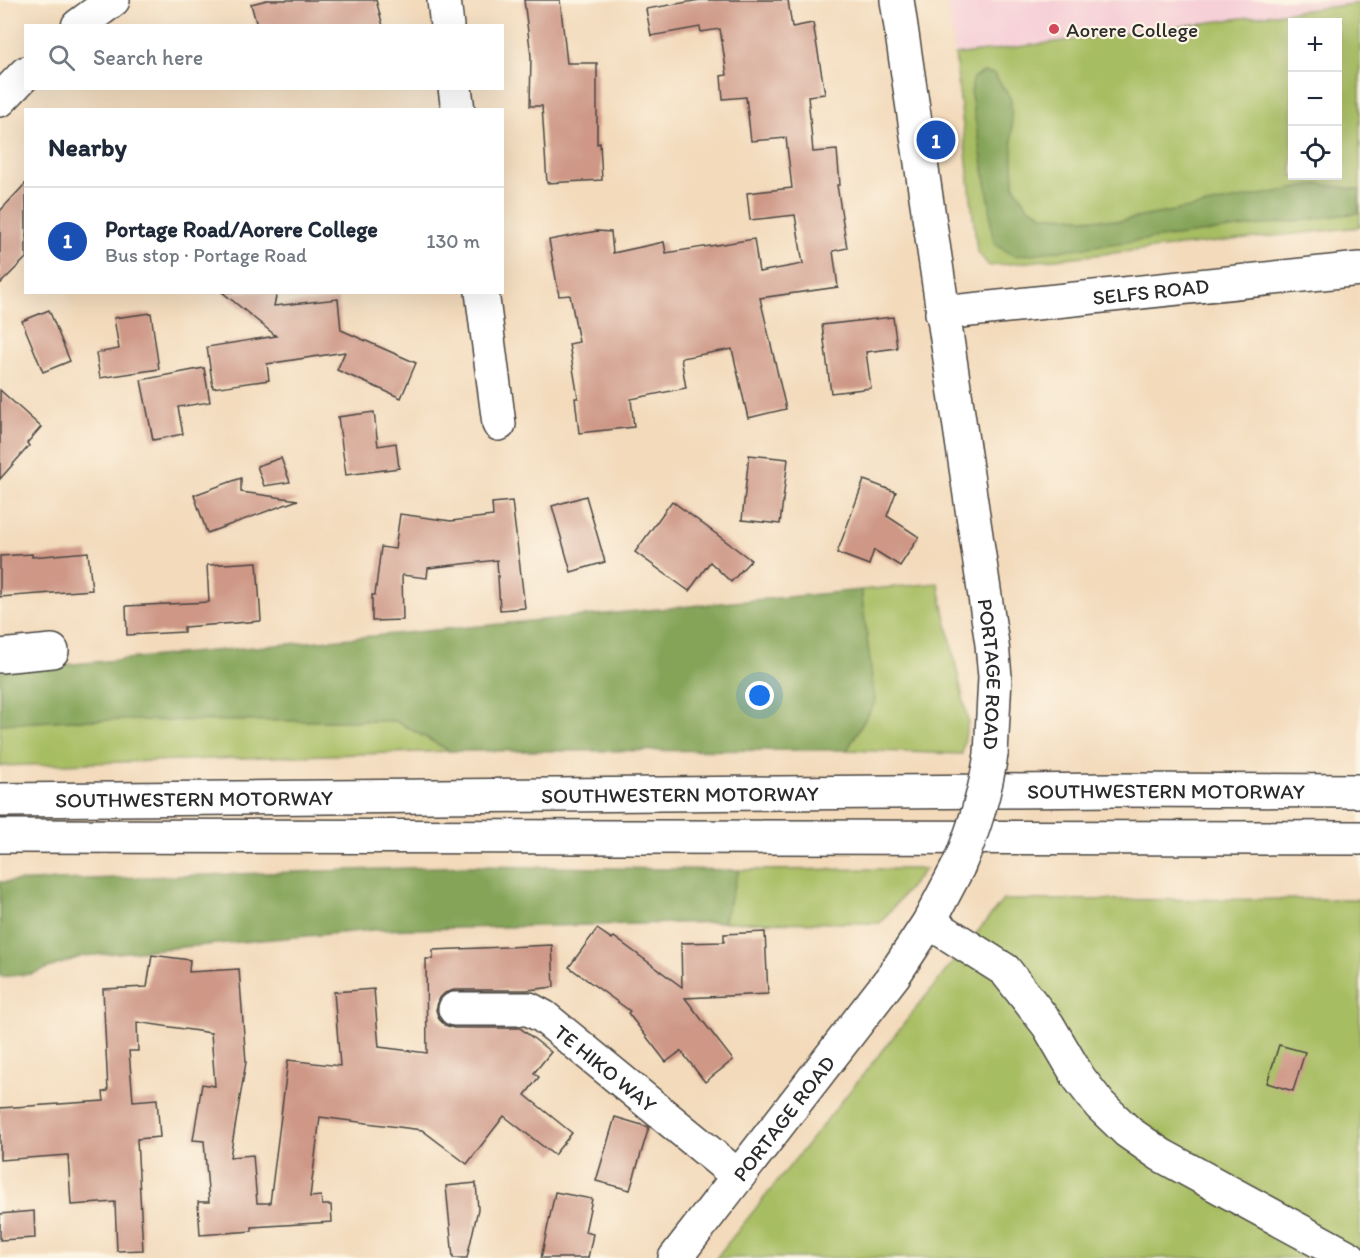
<!DOCTYPE html>
<meta charset="utf-8">
<style>
:root{--surface:#fff;--page:#f2f2f3;--text:#1f2937;--muted:#747a83;--line:#e0e1e3;--accent:#0f766e}
body{margin:0;font-family:Itim,sans-serif;background:var(--page);color:var(--text)}
.controls{position:absolute;right:18px;top:18px;display:grid;overflow:hidden;border-radius:0px;box-shadow:0 6px 24px #0002}
.controls button{width:54px;height:54px;display:grid;place-items:center;padding:0;border:0;border-bottom:2px solid var(--line);background:var(--surface);color:var(--text);font:30px sans-serif}
.you{position:absolute;left:760px;top:696px;width:21px;height:21px;margin:-15px;border:4px solid #fff;border-radius:50%;background:#1a73e8;box-shadow:0 0 0 9px #1a73e833}
.badge{display:grid;place-items:center;width:39px;height:39px;border-radius:50%;background:var(--accent);color:#fff;font-size:20px;font-weight:700}
.pin{position:absolute;translate:-50% -50%;border:3px solid #fff;box-shadow:0 2px 6px #0006}
.list{margin:0;padding:0;list-style:none}
h2{display:flex;justify-content:space-between;align-items:center;height:78px;margin:0;padding:0 24px;font-size:26px}
h2 small{font-size:20px;font-weight:400;color:var(--muted)}
.list li{display:grid;grid-template-columns:39px 1fr auto;gap:18px;align-items:center;box-sizing:border-box;height:108px;padding:0 24px;border-top:2px solid var(--line)}
.list b{display:block;font-size:22px;white-space:nowrap}
.list p{margin:0;font-size:20px;white-space:nowrap;color:var(--muted)}
.list em{font-size:20px;font-style:normal;color:var(--muted)}
.icon{flex:none;width:33px;height:33px;fill:none;stroke:currentColor;stroke-width:2;stroke-linecap:round;stroke-linejoin:round}
.map{position:relative;flex:none;width:1360px;height:1258px;overflow:hidden}
.search{position:absolute;background:var(--surface);box-shadow:0 6px 24px #0002;left:24px;top:24px;width:480px;height:66px;display:flex;align-items:center;gap:15px;box-sizing:border-box;padding:0 21px;border-radius:0px;color:var(--muted);font-size:22px}
.panel{position:absolute;background:var(--surface);box-shadow:0 6px 24px #0002;left:24px;top:108px;width:480px;height:186px;border-radius:0px}
.map>svg:first-child{display:block}
.built{fill:#f6cfd7}
.green{fill:#a7bd62;stroke:#697446;stroke-width:1.5;fill-rule:evenodd}
.forest{fill:#85a458;stroke:#586842;stroke-width:1.5}
.building{fill:#ce9786}
.lines{fill:none;stroke-linecap:round;stroke-linejoin:round}
.minor-casing{stroke:#494541;stroke-width:36}
.major-casing{stroke:#494541;stroke-width:36}
.highway-casing{stroke:#494541;stroke-width:36}
.minor{stroke:#fff;stroke-width:33}
.major{stroke:#fff;stroke-width:33}
.highway{stroke:#fff;stroke-width:33}
.major-bridge-casing{stroke:#494541;stroke-width:36;stroke-linecap:butt}
.major-bridge{stroke:#fff;stroke-width:33}
.poi-dot{fill:#d1495b;stroke:#fcf5e5;stroke-width:2}
.labels{text-anchor:middle;dominant-baseline:central;stroke-width:4.5;stroke-linejoin:round;paint-order:stroke}
.poi-label{font-size:21px;fill:#2b2b2b;stroke:#fcf5e5;text-anchor:start}
.street-label{font-size:21px;fill:#2b2b2b;stroke:#fcf5e5}
</style>
<div class="map">
<svg width="1360" height="1258" viewBox="0 0 1360 1258">
<rect width="100%" height="100%" fill="#fcf5e5"/>
<filter id="ink" filterUnits="userSpaceOnUse"><feTurbulence type="fractalNoise" baseFrequency=".0167" numOctaves="2"/><feDisplacementMap in="SourceGraphic" scale="12" xChannelSelector="R" yChannelSelector="G"/><feConvolveMatrix kernelMatrix="1 2 1 2 8 2 1 2 1" color-interpolation-filters="sRGB"/></filter>
<filter id="wash" filterUnits="userSpaceOnUse"><feTurbulence type="fractalNoise" baseFrequency=".008" numOctaves="4" result="noise"/><feDisplacementMap in="SourceGraphic" scale="24" xChannelSelector="R" yChannelSelector="G"/><feGaussianBlur stdDeviation="1.35" result="paint"/><feColorMatrix in="noise" values="0 0 0 0 0 0 0 0 0 0 0 0 0 0 0 0 0 1.4 0 .05"/><feComposite in="paint" operator="in"/></filter>
<g filter="url(#wash)">
<rect width="100%" height="100%" fill="#f3dabb"/>
<!-- built -->
<path class="built" d="M947,0h413v3l-405,52z"/>
<!-- green -->
<g class="green">
<path d="M1360,3v224l-371,39 -12,-15 -22,-196zM1292,22h46v154h-46z"/>
<path d="M938,583l30,138 -6,33 -115,-4 28,-48 -14,-112z"/>
<path d="M68,720l328,1 54,30 -450,15v-42z"/>
<path d="M897,869h28l-45,54 -157,-1 16,-52z"/>
<path d="M1360,899v359h-644l287,-358z"/>
</g>
<!-- forest -->
<g class="forest">
<path d="M983,72l11,2 17,25 3,87 14,21 15,8 76,6 201,-37 40,6 -2,23 -343,43 -20,-11 -4,-17 -1,-23 -19,-110 2,-17z"/>
<path d="M861,590l14,112 -28,48 -397,1 -54,-30 -328,-1 -68,4v-53z"/>
<path d="M468,866l271,4 -16,52 -350,8 -290,26 -52,18 -31,3v-95z"/>
</g>
<g id="blocks">
<!-- building -->
<g class="building">
<path d="M267,0h109l7,26h-126l-6,-22z"/>
<path d="M524,0h36l7,63h30v81l3,-1 2,37 -55,3 -5,-77h-12l1,-50z"/>
<path d="M700,0h88l4,27 21,-4 12,71 -17,2 5,56 24,-2 3,35h-3l10,63 -14,3 5,36 -78,11 26,111 -38,9 -16,-69 -51,9 5,30 -55,11 3,28 -55,6 -4,-35h3l-9,-54 10,-2 -9,-47 -11,1 -10,-56 48,-9 14,1 2,21 51,-11 2,11 88,-14 5,33 44,-8 -8,-49 -45,5 -3,-27 45,-5 -6,-50 -35,3 -5,-44 -23,2 -2,-23 6,-1 -7,-46 -19,3 -1,-5 -49,9 -5,-27z"/>
<path d="M26,183v75l-26,26v-73z"/>
<path d="M222,292h55l-3,14 64,-7 3,31 75,33 -15,35 -64,-28 8,-18 -78,12 2,16 -56,8 -6,-41 69,-11z"/>
<path d="M49,310l21,51 -27,11 -21,-51z"/>
<path d="M151,313l8,56 -59,9 -4,-25 23,-4 -5,-31z"/>
<path d="M893,317l4,31 -31,4 5,36 -40,5 -9,-68z"/>
<path d="M204,368l6,34 -32,5 5,27 -30,6 -12,-60z"/>
<path d="M0,390l41,37 -14,16 2,3 -29,33z"/>
<path d="M374,412l4,34 18,-3 3,25 -53,7 -8,-58z"/>
<path d="M749,455l39,4 -8,65 -38,-4z"/>
<path d="M281,458l9,24 -26,4 -7,-20z"/>
<path d="M241,478v14l57,8 -91,33 -13,-38z"/>
<path d="M864,480l32,12 -9,24 32,21 -19,29 -26,-16 -5,15 -32,-12z"/>
<path d="M586,496l19,66 -34,10 -19,-66z"/>
<path d="M512,501l13,107 -25,2 -3,-50 -69,8 -1,10 -25,-3 1,45 -31,1v-26h3l6,-48 14,2 5,-35 51,7 42,-5 -1,-13z"/>
<path d="M672,501l79,59 -20,22 -21,-20 -21,29 -54,-39z"/>
<path d="M88,552l4,38 -92,7v-41l32,-2v3z"/>
<path d="M257,562l4,59 -77,6v5l-57,3 -1,-29 83,-4 -2,-37z"/>
<path d="M597,929l15,10 2,-2 68,50 -1,-44 43,-1v-8l41,-2 3,62 -83,4 48,62 -28,22 -24,-31 -15,11 -38,-49 2,-2 -61,-44z"/>
<path d="M552,945l2,42 -26,3h-74l-9,3 -6,6 -3,11 3,9 6,6 9,3h66l31,24 -17,21 5,4 -14,18 47,38 -18,22 -50,-39 -37,48 -45,-34 -102,-13 -10,80 11,-1 1,9h9l1,17 -80,5v4l-52,4 -2,-33h11l-5,-61 -11,-1 9,-56 13,2 -4,-53 -74,-11 1,29h-9l4,50 24,-2 3,38 -23,2 6,111 -26,1 -2,-49 -44,3 -3,-50 -68,5v-52l104,-7 -1,-9 5,-1 -5,-102 44,-2 5,-32 38,5 -1,12 50,-3 7,93 -16,95 23,-2 4,48h13l18,-143 52,6 -6,-74 40,-3 5,58 48,6 -1,-94h7v-9z"/>
<path d="M1279,1045l26,7 -12,39 -26,-8z"/>
<path d="M615,1117l34,10 -19,63 -34,-9z"/>
<path d="M476,1183l2,26 -11,49h-14l-7,-72z"/>
<path d="M555,1192l37,7 -7,33 8,2 -5,24h-47z"/>
<path d="M34,1211l1,27 -35,2v-26z"/>
</g>
</g>
</g>
<g filter="url(#ink)">
<use href="#blocks" fill-opacity="0" stroke="#494541" stroke-width="1.5"/>
<g class="lines">
<!-- minor casing -->
<g class="minor-casing">
<g id="minor">
<path d="M444,0l3,26"/>
<path d="M455,88l3,22"/>
<path d="M482,292l17,132"/>
<path id="s1" d="M942,313l418,-44"/>
<path d="M0,656l52,-5"/>
<path d="M929,922l76,48 43,55 31,53 21,27 28,27 33,23 189,103"/>
<path id="s2" d="M455,1009h74l15,8 194,159"/>
</g>
</g>
<!-- major casing -->
<g class="major-casing">
<g id="major">
<path id="s3" d="M897,0l95,644 3,33 -4,77"/>
<path d="M78,26l35,-26"/>
<path d="M0,100l26,-27"/>
<path id="s4" d="M675,1258l219,-283 35,-53 29,-55"/>
</g>
</g>
<!-- highway casing -->
<g class="highway-casing">
<g id="highway">
<path id="s5" d="M0,800l1114,-10 246,1"/>
<path d="M0,836l1360,2"/>
</g>
</g>
<!-- minor -->
<use href="#minor" class="minor"/>
<!-- major -->
<use href="#major" class="major"/>
<!-- highway -->
<use href="#highway" class="highway"/>
<!-- major-bridge casing -->
<g class="major-bridge-casing">
<path id="major-bridge" d="M958,867c16,-37 27,-72 33,-113"/>
</g>
<!-- major-bridge -->
<use href="#major-bridge" class="major-bridge"/>
</g>
</g>
<!-- markers -->
<circle class="poi-dot" cx="1054" cy="29" r="6"/>
<g class="labels">
<!-- poi labels -->
<g class="poi-label">
<text x="1066" y="29">Aorere College</text>
</g>
<!-- street labels -->
<g class="street-label">
<text stroke="none"><textPath href="#s1" startOffset="210">SELFS ROAD</textPath></text>
<text stroke="none"><textPath href="#s3" startOffset="681">PORTAGE ROAD</textPath></text>
<text stroke="none"><textPath href="#s5" startOffset="1166">SOUTHWESTERN MOTORWAY</textPath></text>
<text stroke="none"><textPath href="#s5" startOffset="680">SOUTHWESTERN MOTORWAY</textPath></text>
<text stroke="none"><textPath href="#s5" startOffset="194">SOUTHWESTERN MOTORWAY</textPath></text>
<text stroke="none"><textPath href="#s2" startOffset="171">TE HIKO WAY</textPath></text>
<text stroke="none"><textPath href="#s4" startOffset="177">PORTAGE ROAD</textPath></text>
</g>
</g>
</svg>
<div class="controls">
<button>+</button>
<button>−</button>
<button><svg class="icon" aria-label="locate" viewBox="0 0 24 24"><circle cx="12" cy="12" r="6"/><path d="M12 2v4M12 18v4M2 12h4M18 12h4"/></svg></button>
</div>
<div class="you"></div>
<div class="pin badge" style="left:936px;top:140px;background:#1a4fb4">1</div>
<div class="search"><svg class="icon" aria-label="search" viewBox="0 0 24 24"><circle cx="10" cy="10" r="6"/><path d="M15 15l6 6"/></svg>Search here</div>
<section class="panel">
<h2>Nearby<small></small></h2>
<ul class="list">
<li><span class="badge" style="background:#1a4fb4">1</span><div><b>Portage Road/Aorere College</b><p>Bus stop · Portage Road</p></div><em>130 m</em></li>
</ul>
</section>
</div>
